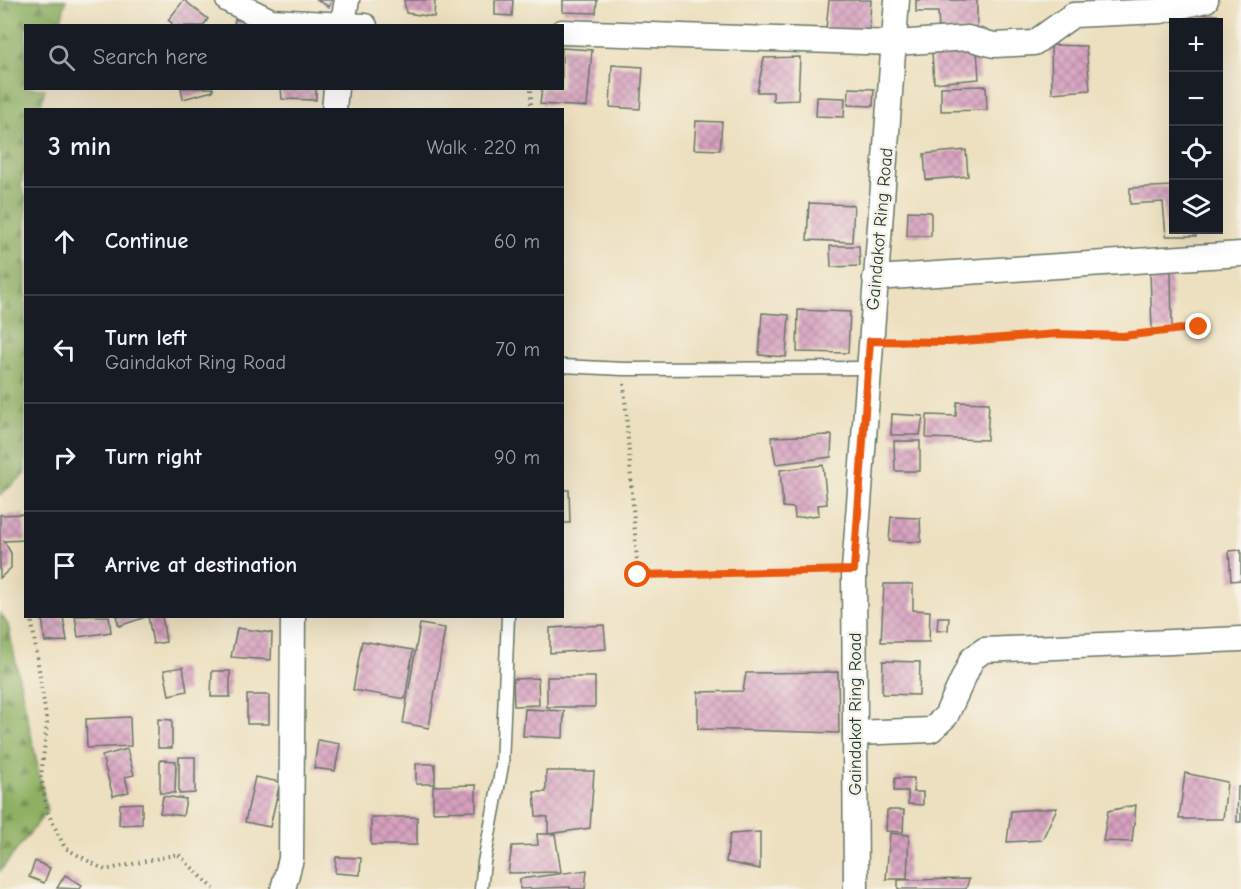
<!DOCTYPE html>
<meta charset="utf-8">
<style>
:root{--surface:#171b24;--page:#242831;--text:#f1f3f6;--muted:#9ea1a6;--line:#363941}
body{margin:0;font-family:"Comic Neue",sans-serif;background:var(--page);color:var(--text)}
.controls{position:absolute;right:18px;top:18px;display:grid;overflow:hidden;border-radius:0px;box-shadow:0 6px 24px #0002}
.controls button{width:54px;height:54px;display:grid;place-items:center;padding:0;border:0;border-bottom:2px solid var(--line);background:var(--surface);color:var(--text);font:30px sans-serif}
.stop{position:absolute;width:18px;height:18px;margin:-14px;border:4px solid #ea580c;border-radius:50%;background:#fff}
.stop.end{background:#ea580c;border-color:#fff;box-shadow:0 2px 6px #0008}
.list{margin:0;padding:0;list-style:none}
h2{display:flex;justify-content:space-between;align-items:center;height:78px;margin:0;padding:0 24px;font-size:26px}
h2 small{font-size:20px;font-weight:400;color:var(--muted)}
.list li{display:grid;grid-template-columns:39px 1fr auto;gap:18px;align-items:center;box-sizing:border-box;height:108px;padding:0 24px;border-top:2px solid var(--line)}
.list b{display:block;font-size:22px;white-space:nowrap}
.list p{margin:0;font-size:20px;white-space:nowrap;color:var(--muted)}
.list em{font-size:20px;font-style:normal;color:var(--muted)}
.icon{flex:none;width:33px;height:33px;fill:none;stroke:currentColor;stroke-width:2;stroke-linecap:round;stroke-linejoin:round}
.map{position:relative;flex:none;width:1241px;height:889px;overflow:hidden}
.search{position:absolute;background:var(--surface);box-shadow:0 6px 24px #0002;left:24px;top:24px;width:540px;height:66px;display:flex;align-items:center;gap:15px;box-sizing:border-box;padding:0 21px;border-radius:0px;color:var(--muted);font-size:22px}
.panel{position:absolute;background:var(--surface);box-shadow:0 6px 24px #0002;left:24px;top:108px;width:540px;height:510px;border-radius:0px}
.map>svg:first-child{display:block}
.forest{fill:url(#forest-firs);stroke:#57764c;stroke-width:1.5}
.building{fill:url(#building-cross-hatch)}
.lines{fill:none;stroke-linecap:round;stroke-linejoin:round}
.service-casing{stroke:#677665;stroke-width:15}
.minor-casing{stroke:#677665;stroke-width:27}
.path{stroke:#677665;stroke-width:4;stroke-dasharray:1.5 4.5;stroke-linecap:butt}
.service{stroke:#fff;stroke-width:12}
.minor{stroke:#fff;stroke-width:24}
.route{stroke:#ea580c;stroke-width:8}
.labels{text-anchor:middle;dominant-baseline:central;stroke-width:5;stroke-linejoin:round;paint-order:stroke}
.street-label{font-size:18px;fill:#1f3d34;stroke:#f7f3e8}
</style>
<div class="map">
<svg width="1241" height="889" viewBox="0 0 1241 889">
<defs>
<pattern id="forest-firs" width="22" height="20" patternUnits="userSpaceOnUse" patternTransform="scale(1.5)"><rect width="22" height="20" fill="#8fb064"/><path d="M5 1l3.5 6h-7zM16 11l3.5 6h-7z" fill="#749053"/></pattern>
<pattern id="building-cross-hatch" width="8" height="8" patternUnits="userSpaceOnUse" patternTransform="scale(1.5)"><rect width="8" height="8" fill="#d7a0bf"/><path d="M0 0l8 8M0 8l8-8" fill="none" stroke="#ae849c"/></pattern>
</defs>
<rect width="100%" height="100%" fill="#f7f3e8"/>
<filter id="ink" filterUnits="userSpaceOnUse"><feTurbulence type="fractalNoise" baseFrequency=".0167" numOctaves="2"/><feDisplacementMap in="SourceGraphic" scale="12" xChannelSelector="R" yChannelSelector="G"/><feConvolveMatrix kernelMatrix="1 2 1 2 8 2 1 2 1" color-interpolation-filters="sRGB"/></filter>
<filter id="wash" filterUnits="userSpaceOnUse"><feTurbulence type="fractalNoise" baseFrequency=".008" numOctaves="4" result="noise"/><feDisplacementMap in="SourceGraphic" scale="24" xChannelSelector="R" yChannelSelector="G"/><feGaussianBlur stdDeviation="1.35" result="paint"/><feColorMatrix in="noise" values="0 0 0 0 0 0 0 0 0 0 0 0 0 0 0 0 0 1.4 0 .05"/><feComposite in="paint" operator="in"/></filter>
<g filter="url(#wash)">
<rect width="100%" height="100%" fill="#ede0c0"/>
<!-- forest -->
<g class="forest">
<path d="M0,0h66l-6,25 -34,1v62l19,1 -5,20 -14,1 -1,58 -4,19 5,11 -1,276 -25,21z"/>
<path d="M0,613l8,12 39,186 -47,60z"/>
</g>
<g id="blocks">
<!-- building -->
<g class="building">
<path d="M184,0l24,19 -5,7h-32l1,-3 -4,-3z"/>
<path d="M317,0h15l-3,7z"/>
<path d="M404,0h31l-1,17 -28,-4z"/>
<path d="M495,0h18l-1,16 -17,-1z"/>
<path d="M563,0h34l-1,13 -33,-1z"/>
<path d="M829,0h42l-2,33 -43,-4z"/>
<path d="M916,0h61v32l-38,-1 -1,-19h-22z"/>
<path d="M1193,14l25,1 -1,7h-24z"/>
<path d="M235,19l25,6v1h-26z"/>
<path d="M1051,45l35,1 4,44 -38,3z"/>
<path d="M562,48l30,2 -5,57 -47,-3 2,-16h20z"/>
<path d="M977,49l2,30 -45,4 -2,-31z"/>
<path d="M800,57l-2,43 -25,1v-9h-16l7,-34z"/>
<path d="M612,65l31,2 -3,42 -30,-2z"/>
<path d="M986,86l1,24 -46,1v-24z"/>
<path d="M181,88h32v3l-30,8z"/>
<path d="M281,88h35v12l-34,-1z"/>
<path d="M849,88l25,1 -1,17 -25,-1z"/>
<path d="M817,97l28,1 -1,19 -28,-1z"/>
<path d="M696,121l26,1 -2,28 -26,-1z"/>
<path d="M966,150l2,26 -42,4 -2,-26z"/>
<path d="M1173,186v44h23v6h-30l-3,-34 -33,2v-16z"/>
<path d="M809,203l45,2 -2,37 -45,-2z"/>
<path d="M908,211l23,1v24h-24z"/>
<path d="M830,246h29l1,20 -29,1z"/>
<path d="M1171,271l1,58 -20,1 -2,-58z"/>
<path d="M798,310l52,2 -2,41 -51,-1z"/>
<path d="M762,313l27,2 -3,42 -27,-2z"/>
<path d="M957,402l32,1 -2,37 -61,-2 1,-23 29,1z"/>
<path d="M892,414l31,2 -3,19h-29z"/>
<path d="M832,435l-1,22 -55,7 -5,-27z"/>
<path d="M894,441h26v30h-25z"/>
<path d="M823,465l4,39 -9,1 1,10 -24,3 -1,-10 -11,-1 -3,-37z"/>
<path d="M562,490h7l1,33h-8z"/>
<path d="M23,514l3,26 -22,1 7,12v15l-11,10v-63z"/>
<path d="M891,517l29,1 1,24 -32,-1z"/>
<path d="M1241,550v30l-10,1 -2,-30z"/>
<path d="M884,584h29v26l17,1 -1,31h-48z"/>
<path d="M42,616h21l4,25 -22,1z"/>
<path d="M75,616h34l2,16 -33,5z"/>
<path d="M116,616h30v1l-27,9z"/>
<path d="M148,616h14l4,26 -13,2z"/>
<path d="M938,617h11l-1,13 -11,1z"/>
<path d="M420,624l25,4 -16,100 -26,-5z"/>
<path d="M604,625l2,24 -56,4v-25z"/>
<path d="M237,628l35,5 -1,27 -40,-3z"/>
<path d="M362,641l51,9 -8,49 -52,-9z"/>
<path d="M883,661l37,1 -1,33 -37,-1z"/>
<path d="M183,667l4,24 -18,4 -5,-25z"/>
<path d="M212,671h18v26h-19z"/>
<path d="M838,672l1,61 -141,-4v-37l45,-1 3,-18z"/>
<rect x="547" y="677" width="48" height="30"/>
<path d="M538,678l1,27 -25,1 -1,-27z"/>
<rect x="247" y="695" width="22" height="29"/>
<path d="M525,709l39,2 -1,27 -40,-2z"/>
<path d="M130,717l1,29 -44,2 -1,-29z"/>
<path d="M158,719l14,1v28h-14z"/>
<path d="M318,740l22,4 -5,27 -21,-3z"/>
<path d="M127,749l7,26 -9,2 4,15 -16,4 -11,-40z"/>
<path d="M179,757h16v36l-16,1z"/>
<path d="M160,760l16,1 -1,32h-15z"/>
<rect x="416" y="764" width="19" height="20"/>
<path d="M546,771h48l-4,57 -42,6h7l6,38 -53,1 4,-27 26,-1 -1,-11h11v-17l-12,-1 -2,-24h12z"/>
<path d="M1185,773l42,9 -4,37h-44z"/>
<path d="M255,777l25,5 -10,45 -25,-5z"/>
<path d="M895,778h19l-1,14h10v13l-15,-1v-13h-14z"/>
<path d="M476,785v26l-43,1v-26z"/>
<path d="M1238,787h3v35h-4z"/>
<path d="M163,796l23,3 -3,17 -23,-3z"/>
<path d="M142,803v21l-23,1 1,-21z"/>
<path d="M1136,805l-4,37 -29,-1 5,-30z"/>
<path d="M1057,808l-15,32 -35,2 4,-31z"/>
<path d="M887,810h17l-1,22 -17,-1z"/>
<rect x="371" y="817" width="46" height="28"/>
<path d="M760,832v37l-34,-7 4,-28z"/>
<path d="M890,833l19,2 -2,44h-21z"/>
<path d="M336,857l25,1 -1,17 -25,-2z"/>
<path d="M35,861l15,7 -6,15 -15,-6z"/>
<path d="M587,870l-2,19h-15v-2l-50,2v-10z"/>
<path d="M65,875l17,10 -2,4 -23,-1z"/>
<path d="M969,879l-3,10h-68v-9z"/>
</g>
</g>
</g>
<g filter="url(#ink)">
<use href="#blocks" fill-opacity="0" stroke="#677665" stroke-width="1.5"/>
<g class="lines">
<!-- service casing -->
<g class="service-casing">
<g id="service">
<path d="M562,366l61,3 245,-1"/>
<path d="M481,889l3,-27 18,-96 6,-150"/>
</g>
</g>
<!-- minor casing -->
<g class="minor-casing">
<g id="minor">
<path d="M228,0l43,21 94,5"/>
<path d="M342,26l5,-26"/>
<path d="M562,32l333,11 73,-5 26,7 40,-2 39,-28 88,-4 45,-11"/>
<path d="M334,110l2,-22"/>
<path d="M875,278l366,-24"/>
<path d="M855,733l76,-3 15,-14 26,-57 12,-9 257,-11"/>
<path d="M283,889l8,-30 2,-243"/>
<path d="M856,889l-2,-319 43,-570"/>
</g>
</g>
<!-- path -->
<g class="path">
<path d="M531,110v-22"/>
<path d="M892,342h57l108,-8 66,2 76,-9"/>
<path d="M624,384l14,191 194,-5"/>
<path d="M31,616l16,108 -6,53 6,34 18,37 40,22 73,-16 36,35"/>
</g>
<!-- service -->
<use href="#service" class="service"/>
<!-- minor -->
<use href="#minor" class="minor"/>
</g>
</g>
<g class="lines" filter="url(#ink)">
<!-- route -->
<path class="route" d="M638,575l216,-5 16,-229 79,1 108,-8 66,2 76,-9"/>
</g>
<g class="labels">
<!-- street labels -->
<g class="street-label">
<text transform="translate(880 229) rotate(-85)">Gaindakot Ring Road</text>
<text transform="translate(855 714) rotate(-90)">Gaindakot Ring Road</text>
</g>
</g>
</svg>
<div class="controls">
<button>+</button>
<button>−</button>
<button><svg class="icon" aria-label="locate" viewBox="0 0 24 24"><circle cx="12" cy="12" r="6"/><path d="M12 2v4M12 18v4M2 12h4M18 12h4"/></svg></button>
<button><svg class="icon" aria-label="layers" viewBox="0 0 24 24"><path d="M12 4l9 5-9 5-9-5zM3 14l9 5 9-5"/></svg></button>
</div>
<div class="stop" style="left:638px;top:575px"></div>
<div class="stop end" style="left:1199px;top:327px"></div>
<div class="search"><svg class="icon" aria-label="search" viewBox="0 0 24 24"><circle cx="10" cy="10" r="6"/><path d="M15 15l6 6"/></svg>Search here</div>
<section class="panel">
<h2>3 min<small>Walk · 220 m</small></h2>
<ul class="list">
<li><svg class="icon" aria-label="ahead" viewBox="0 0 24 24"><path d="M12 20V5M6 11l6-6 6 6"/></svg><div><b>Continue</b></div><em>60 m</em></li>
<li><svg class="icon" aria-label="left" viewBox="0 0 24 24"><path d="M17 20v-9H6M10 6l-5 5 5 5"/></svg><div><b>Turn left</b><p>Gaindakot Ring Road</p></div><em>70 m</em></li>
<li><svg class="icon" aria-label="right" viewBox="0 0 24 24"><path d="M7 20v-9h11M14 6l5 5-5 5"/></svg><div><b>Turn right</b></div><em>90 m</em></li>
<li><svg class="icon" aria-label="arrive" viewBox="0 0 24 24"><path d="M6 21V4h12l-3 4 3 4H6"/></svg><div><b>Arrive at destination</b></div></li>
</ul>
</section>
</div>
